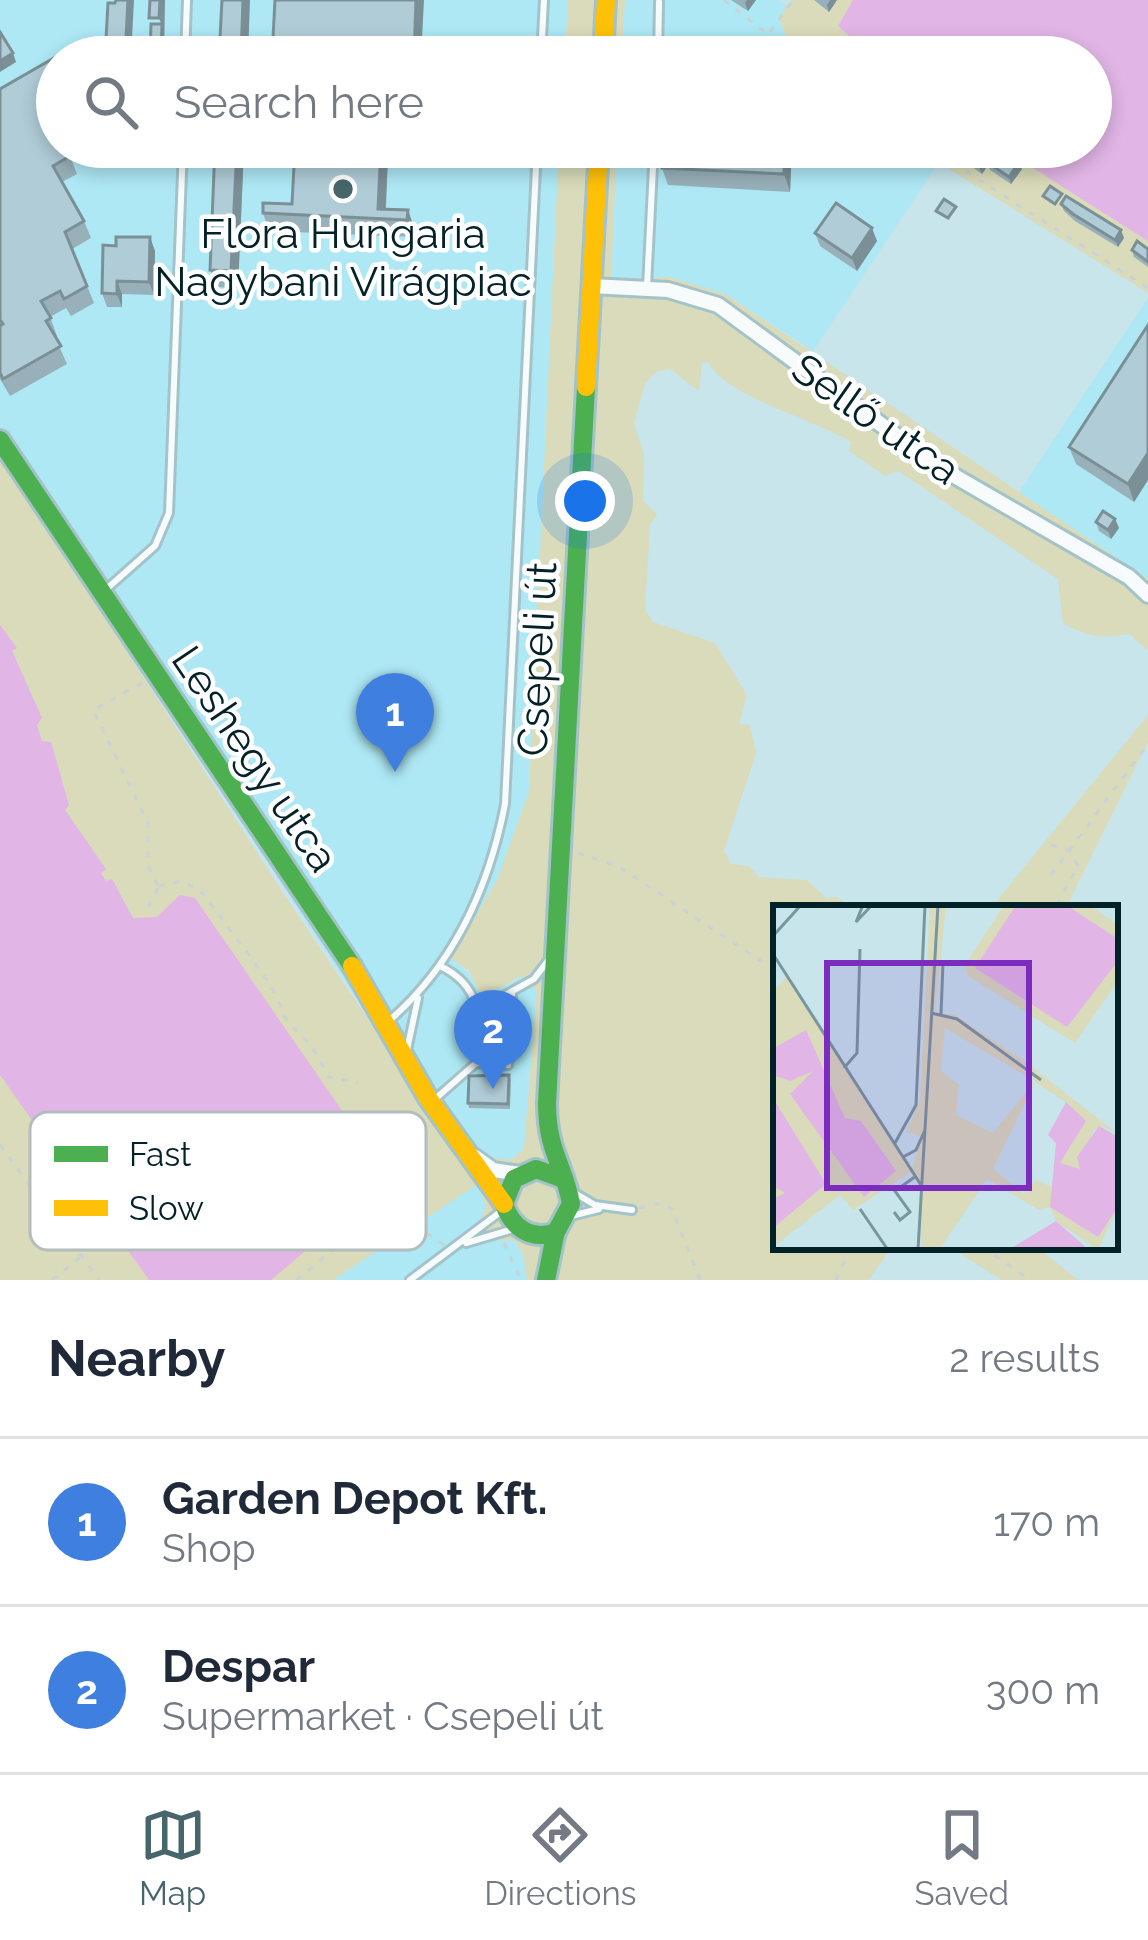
<!DOCTYPE html>
<meta charset="utf-8">
<style>
:root{--surface:#fff;--page:#f2f2f3;--text:#1f2937;--muted:#747a83;--line:#e0e1e3;--accent:#47666c}
body{margin:0;font-family:Raleway,sans-serif;background:var(--page);color:var(--text)}
.you{position:absolute;left:585px;top:501px;width:42px;height:42px;margin:-30px;border:9px solid #fff;border-radius:50%;background:#1a73e8;box-shadow:0 0 0 18px #1a73e833}
.badge{display:grid;place-items:center;width:78px;height:78px;border-radius:50%;background:var(--accent);color:#fff;font-size:39px;font-weight:700}
.pin{position:absolute;translate:-50% -99px;filter:drop-shadow(0 3px 6px #0008)}
.pin::after{content:'';position:absolute;top:63px;width:42px;height:36px;background:inherit;clip-path:polygon(0 0,100% 0,50% 100%)}
.list{margin:0;padding:0;list-style:none}
h2{display:flex;justify-content:space-between;align-items:center;height:156px;margin:0;padding:0 48px;font-size:51px}
h2 small{font-size:39px;font-weight:400;color:var(--muted)}
.list li{display:grid;grid-template-columns:78px 1fr auto;gap:36px;align-items:center;box-sizing:border-box;height:168px;padding:0 48px;border-top:3px solid var(--line)}
.list b{display:block;font-size:45px;white-space:nowrap}
.list p{margin:0;font-size:39px;white-space:nowrap;color:var(--muted)}
.list em{font-size:39px;font-style:normal;color:var(--muted)}
.icon{flex:none;width:66px;height:66px;fill:none;stroke:currentColor;stroke-width:2;stroke-linecap:round;stroke-linejoin:round}
.map{position:relative;flex:none;width:1148px;height:1280px;overflow:hidden}
.search{position:absolute;background:var(--surface);box-shadow:0 6px 18px #0003;left:36px;right:36px;top:36px;height:132px;display:flex;align-items:center;gap:30px;box-sizing:border-box;padding:0 42px;border-radius:66px;color:var(--muted);font-size:45px}
.sheet{height:492px;background:var(--surface)}
nav{display:flex;justify-content:space-around;align-items:center;box-sizing:border-box;height:168px;border-top:3px solid var(--line);background:var(--surface);font-size:33px;color:var(--muted)}
nav a{display:grid;justify-items:center;gap:6px}
nav .on{color:var(--accent)}
.map>svg:first-child{display:block}
.built{fill:#ade8f4}
.green{fill:#d9dbba}
.water{fill:#e1b5e5}
.lines{fill:none;stroke-linecap:round;stroke-linejoin:round}
.lane-casing{stroke:#a3c3c9;stroke-width:12}
.street-casing{stroke:#a3c3c9;stroke-width:20}
.fast-casing{stroke:#a3c3c9;stroke-width:24}
.slow-casing{stroke:#a3c3c9;stroke-width:24}
.path{stroke:#c9d2d5;stroke-width:3;stroke-dasharray:6 9;stroke-linecap:butt}
.lane{stroke:#f7fbfc;stroke-width:6}
.street{stroke:#f7fbfc;stroke-width:14}
.fast{stroke:#4caf50;stroke-width:18}
.slow{stroke:#ffc107;stroke-width:18}
.wall{fill:#97b0b9}
.shaded-wall{fill:#7b9096}
.building{fill:#b0cdd7;stroke:#7b9096;stroke-width:3}
.poi-dot{fill:#47666c;stroke:#fff;stroke-width:4.5}
.labels{text-anchor:middle;dominant-baseline:central;stroke-width:9;stroke-linejoin:round;paint-order:stroke}
.poi-label{font-size:42px;fill:#022228;stroke:#fff}
.street-label{font-size:42px;fill:#022228;stroke:#fff}
.inset-road{fill:none;stroke:#78979d;stroke-width:3}
.view{fill:#7b2cbf;fill-opacity:0.15;stroke:#7b2cbf;stroke-width:6}
.inset-edge{fill:none;stroke:#022228;stroke-width:6}
.key{fill:#fff;stroke:#b3bdbe;stroke-width:3}
.key-label{font-size:33px;fill:#022228}
</style>
<div class="map">
<svg width="1148" height="1280" viewBox="0 0 1148 1280">
<rect width="100%" height="100%" fill="#c7e5eb"/>
<!-- built -->
<g class="built">
<path d="M0,0h568l-3,57h-508v90h502l-30,645 -32,88 -45,78 25,24 30,4 14,-10 16,15 -13,157 -13,12h-10l-16,34 5,47 24,-1 9,14 4,26h-194l145,-97 -478,-727z"/>
<path d="M625,0h153l9,6 -8,12 15,39h-172z"/>
<path d="M617,147h297l25,15 -126,189 -86,-56 -117,-14z"/>
<path d="M1148,298v281l-131,-84z"/>
</g>
<!-- green -->
<g class="green">
<path d="M568,0h57l-3,57h-57z"/>
<path d="M791,0h357v293l-234,-146h177v-90h-297l-15,-39z"/>
<path d="M559,147h58l-6,133 59,-3 57,18 421,284v72l-18,-17c-27,5 -44,3 -67,-11l-5,-44 -160,-108 -13,5 -36,-25 2,-9c-39,-24 -123,-44 -143,-80l-6,1 -3,28 -29,-22 -14,3 -11,12 -11,39 10,32 -1,45 14,15 -7,10 -5,86 8,11 62,21 32,52 -8,29 11,1 6,28 -32,98 7,13 18,2 10,11 48,3 19,18 11,-1 14,11h-75v339h116l-23,33h-342l-4,-26 -9,-14 -25,1 -9,-21 6,-13 -8,-23 -145,96h-333v-824l291,449 187,277 16,-24 17,2 13,-12 13,-157 -16,-15 -39,22 -13,-27 -18,-13 46,-78 32,-88z"/>
<path d="M1148,715v27l-82,166h-75z"/>
<path d="M949,1247h88l41,33h-76z"/>
</g>
<!-- water -->
<g class="water">
<path d="M853,0h295v241l-148,-94h91v-90h-218l-35,-31z"/>
<path d="M0,625l17,23 -5,3 30,67 -5,7 5,16 9,1 18,63 -4,5 41,59 -5,4 5,8 6,-2 21,39 24,-1 23,-22 15,3 195,282 -119,100h-122l-104,-146 4,-3 -7,-14 -8,6 -34,-48z"/>
</g>
<g class="lines">
<!-- lane casing -->
<g class="lane-casing">
<g id="lane">
<path d="M185,57l2,-57"/>
<path d="M541,57l3,-57"/>
<path d="M658,57l1,-55"/>
<path d="M647,287l7,-140"/>
<path d="M102,593l53,-47 14,-33 14,-366"/>
<path d="M480,1009l54,-30 16,-21"/>
<path d="M390,1020c64,-56 99,-133 115,-216l32,-657"/>
<path d="M407,1050l11,-52"/>
<path d="M476,1063l32,2 4,-71"/>
<path d="M491,1064l5,-62"/>
<path d="M434,1100l42,-37c3,-43 8,-76 -36,-97"/>
<path d="M573,1192l22,13 37,5"/>
<path d="M571,1216l28,-7"/>
<path d="M466,1243l44,-13"/>
<path d="M410,1280l93,-70"/>
</g>
</g>
<!-- street casing -->
<g class="street-casing">
<g id="street">
<path d="M591,286l77,4 50,15 221,162 190,110 19,18"/>
<path d="M475,1157l18,13 27,4"/>
</g>
</g>
<!-- fast casing -->
<g class="fast-casing">
<g id="fast">
<path d="M0,440l352,526"/>
<path d="M561,1178l-25,-9 -22,10 -10,25c8,24 27,37 52,28l15,-28c-7,-40 -24,-52 -24,-101l39,-716"/>
<path d="M546,1280l10,-49"/>
</g>
</g>
<!-- slow casing -->
<g class="slow-casing">
<g id="slow">
<path d="M603,57l3,-57"/>
<path d="M586,387l13,-240"/>
<path d="M352,966l76,132 76,106"/>
</g>
</g>
<!-- path -->
<g class="path">
<path d="M724,0l73,57"/>
<path d="M770,32l23,-32"/>
<path d="M928,147l220,141"/>
<path d="M142,683l-49,27 55,113v43l10,19"/>
<path d="M1051,845l19,6 8,15 -23,42"/>
<path d="M578,853l40,13 158,105"/>
<path d="M1051,875l97,-131"/>
<path d="M159,886l22,-5 20,10 70,94 16,36 24,24 18,32 29,6"/>
<path d="M148,907l10,-19"/>
<path d="M0,1145l99,135"/>
<path d="M639,1208l22,-5 11,6 28,71"/>
<path d="M504,1243l17,37"/>
<path d="M982,1247l49,33"/>
<path d="M52,1280l30,-24"/>
<path d="M296,1280c52,-40 83,-84 148,-35"/>
<path d="M836,1280l15,-33"/>
</g>
<!-- lane -->
<use href="#lane" class="lane"/>
<!-- street -->
<use href="#street" class="street"/>
<!-- fast -->
<use href="#fast" class="fast"/>
<!-- slow -->
<use href="#slow" class="slow"/>
</g>
<!-- wall -->
<g class="wall">
<path d="M731,0h25l-8,11z"/>
<path d="M814,0h23l-8,12z"/>
<path d="M57,57v90l13,9 7,18 -15,8 22,39 7,17 -19,11 22,54 -23,13 -5,-8 -16,9 7,19 -2,1 12,27 -57,32 -10,-17v-290z"/>
<path d="M215,147h29l-6,141 -22,-1 -6,-17z"/>
<path d="M274,147h143v11l-29,-1 -2,52 22,1 6,18v9l-145,-6 -6,-18 29,-9 3,-51 -20,-1z"/>
<path d="M792,147l-2,45 -122,-7 -6,-17z"/>
<path d="M964,155l55,7 3,7 -11,15 -21,-14 -2,-5 -6,9 -14,-10z"/>
<path d="M1061,204l63,34 -6,9 -43,-26 -11,-10z"/>
<path d="M815,233l62,8 -20,30 -37,-25z"/>
<path d="M1148,249v18l-14,-10 -2,-7z"/>
<path d="M155,251l-1,44 -32,-1v13h-15l-5,-14z"/>
<path d="M1148,325v155l-14,22 -58,-38 -7,-17z"/>
<path d="M1115,519l4,9 -8,11 -12,-8 -3,-9z"/>
<path d="M509,1075l2,5 -1,29 -41,-1 -1,-5z"/>
</g>
<!-- shaded-wall -->
<g class="shaded-wall">
<path d="M128,0h6l-3,57h-6z"/>
<path d="M160,0h5l-1,57h-3l1,-31 -3,-8z"/>
<path d="M243,0h7l-2,57h-7z"/>
<path d="M416,0h8l-3,57h-7z"/>
<path d="M747,0h9l-8,11 -3,-8z"/>
<path d="M830,0h7l-8,12 -2,-7z"/>
<path d="M13,53l3,9 -16,10v-11z"/>
<path d="M237,147h7l-6,141 -7,-17z"/>
<path d="M381,147h3l4,10 -3,62 -7,-10z"/>
<path d="M785,147h7l-2,45 -6,-18z"/>
<path d="M987,153l3,9 -8,12 -4,-9z"/>
<path d="M1019,162l3,7 -11,15 -2,-7z"/>
<path d="M408,210l6,18v9l-7,-17z"/>
<path d="M872,228l5,13 -20,30 -5,-13z"/>
<path d="M1121,230l3,8 -6,9 -3,-7z"/>
<path d="M150,237l5,14 -1,44 -5,-13z"/>
<path d="M117,281l5,13v13l-5,-13z"/>
<path d="M1148,453v27l-14,22 -6,-18z"/>
<path d="M1115,519l4,9 -8,11 -3,-9z"/>
</g>
<!-- building -->
<g class="building">
<path d="M116,0h12l-3,57h-20l3,-54h7z"/>
<path d="M150,0h10l-1,18h-10z"/>
<path d="M222,0h21l-2,57h-22z"/>
<path d="M275,0h141l-2,57h-142z"/>
<path d="M151,24h11l-1,33h-11z"/>
<path d="M0,32l13,21 -13,8z"/>
<path d="M68,50l3,7h-14v64l-5,3 5,9v14h8l5,9 -17,10 31,55 -19,11 22,54 -23,13 -4,-8 -19,10 10,17 -5,3 15,25 -58,33 -3,-6v-47l3,-2 -3,-4v-231z"/>
<path d="M215,147h22l-6,124 -21,-1z"/>
<path d="M295,147h86l-3,62 30,1 -1,10 -144,-7v-10l29,1z"/>
<path d="M663,147h122l-1,27 -122,-6z"/>
<path d="M970,147h9l8,6 -9,12 -14,-10z"/>
<path d="M997,147l22,15 -10,15 -22,-15z"/>
<path d="M1050,186l12,8 -7,10 -12,-8z"/>
<path d="M1066,196l55,34 -6,10 -42,-26 -12,-10z"/>
<path d="M944,199l12,8 -8,11 -12,-7z"/>
<path d="M836,203l36,25 -20,30 -37,-25z"/>
<path d="M116,237h34l-1,45 -32,-1v13l-15,-1 1,-48 13,1z"/>
<path d="M1137,241l11,8v13l-16,-12z"/>
<path d="M1148,325v128l-20,31 -59,-37z"/>
<path d="M1103,511l12,8 -7,11 -12,-8z"/>
<path d="M509,1075l-1,29 -40,-1 1,-27z"/>
</g>
<!-- markers -->
<circle class="poi-dot" cx="343" cy="189" r="12"/>
<g class="labels">
<!-- poi labels -->
<g class="poi-label">
<text x="343" y="233">Flora Hungaria<tspan x="343" dy="48">Nagybani Virágpiac</tspan></text>
</g>
<!-- street labels -->
<g class="street-label">
<text transform="translate(876 419) rotate(35)">Sellő utca</text>
<text transform="translate(537 659) rotate(-87)">Csepeli út</text>
<text transform="translate(255 759) rotate(56)">Leshegy utca</text>
</g>
</g>
<!-- overview -->
<g transform="translate(773 905)">
<rect width="345" height="345" fill="#c7e5eb"/>
<path d="M157,0h16l-11,107 20,3 72,48 91,71 -16,-8 -9,5 -13,40 -20,-8 21,-35 -11,-23 -35,-23 -42,87 31,25 12,-14 18,8 -3,19 43,28 24,-28 -20,43 -42,-29 -6,-14 -11,3 -52,-31 -48,71h-18l-1,-62 -9,-16 -58,38 -13,-15 -67,52v-255l13,-15 126,193 9,-33 -15,-5 14,-30zM172,123l90,53 -42,52 -37,-18 3,-30 -18,-14zM231,0h85l29,20v56l-43,62 -107,-67 -4,-10z" fill="#d9dbba" fill-rule="evenodd"/>
<path d="M243,0h50l52,34v22l-51,66 -92,-59zM33,125l39,88 16,3 35,50 -32,26 -74,-103 23,-23 -23,10 -17,-6 1,-27zM0,193l53,86 -53,44v-29l12,-6 -12,-7zM293,197l20,19 -26,42 20,6 -3,-12 22,-31 19,11v70l-20,30 -48,-30 6,-64 -8,-8zM283,316l33,29h-81z" fill="#e1b5e5"/>
<path class="inset-road" d="M90,0l-7,17 16,-17M0,31l28,-31M0,49l148,231M158,108l26,6 84,61M168,109l2,-51M71,163l13,-15 3,-104M122,238l21,-38 9,-200M130,252l13,-7 9,-20M87,304l28,41M121,307l6,8 10,-8 -15,-21 21,-15M145,345l20,-345"/>
<path class="view" d="M54,58h202v225h-202z"/>
<rect width="345" height="345" class="inset-edge"/>
</g>
<!-- legend -->
<rect x="30" y="1112" width="396" height="138" rx="18" class="key"/>
<rect x="54" y="1146" width="54" height="16" fill="#4caf50"/>
<rect x="54" y="1200" width="54" height="16" fill="#ffc107"/>
<g class="key-label">
<text x="129" y="1166">Fast</text>
<text x="129" y="1220">Slow</text>
</g>
</svg>
<div class="you"></div>
<div class="pin badge" style="left:395px;top:772px;background:#3f7fe0">1</div>
<div class="pin badge" style="left:493px;top:1089px;background:#3f7fe0">2</div>
<div class="search"><svg class="icon" aria-label="search" viewBox="0 0 24 24"><circle cx="10" cy="10" r="6"/><path d="M15 15l6 6"/></svg>Search here</div>
</div>
<section class="sheet">
<h2>Nearby<small>2 results</small></h2>
<ul class="list">
<li><span class="badge" style="background:#3f7fe0">1</span><div><b>Garden Depot Kft.</b><p>Shop</p></div><em>170 m</em></li>
<li><span class="badge" style="background:#3f7fe0">2</span><div><b>Despar</b><p>Supermarket · Csepeli út</p></div><em>300 m</em></li>
</ul>
</section>
<nav>
<a class="on"><svg class="icon" aria-label="map" viewBox="0 0 24 24"><path d="M3 6l6-2 6 2 6-2v14l-6 2-6-2-6 2zM9 4v14M15 6v14"/></svg>Map</a>
<a><svg class="icon" aria-label="directions" viewBox="0 0 24 24"><path d="M12 3l9 9-9 9-9-9zM9 14v-3h6M13 9l2 2-2 2"/></svg>Directions</a>
<a><svg class="icon" aria-label="saved" viewBox="0 0 24 24"><path d="M7 4h10v16l-5-4-5 4z"/></svg>Saved</a>
</nav>
